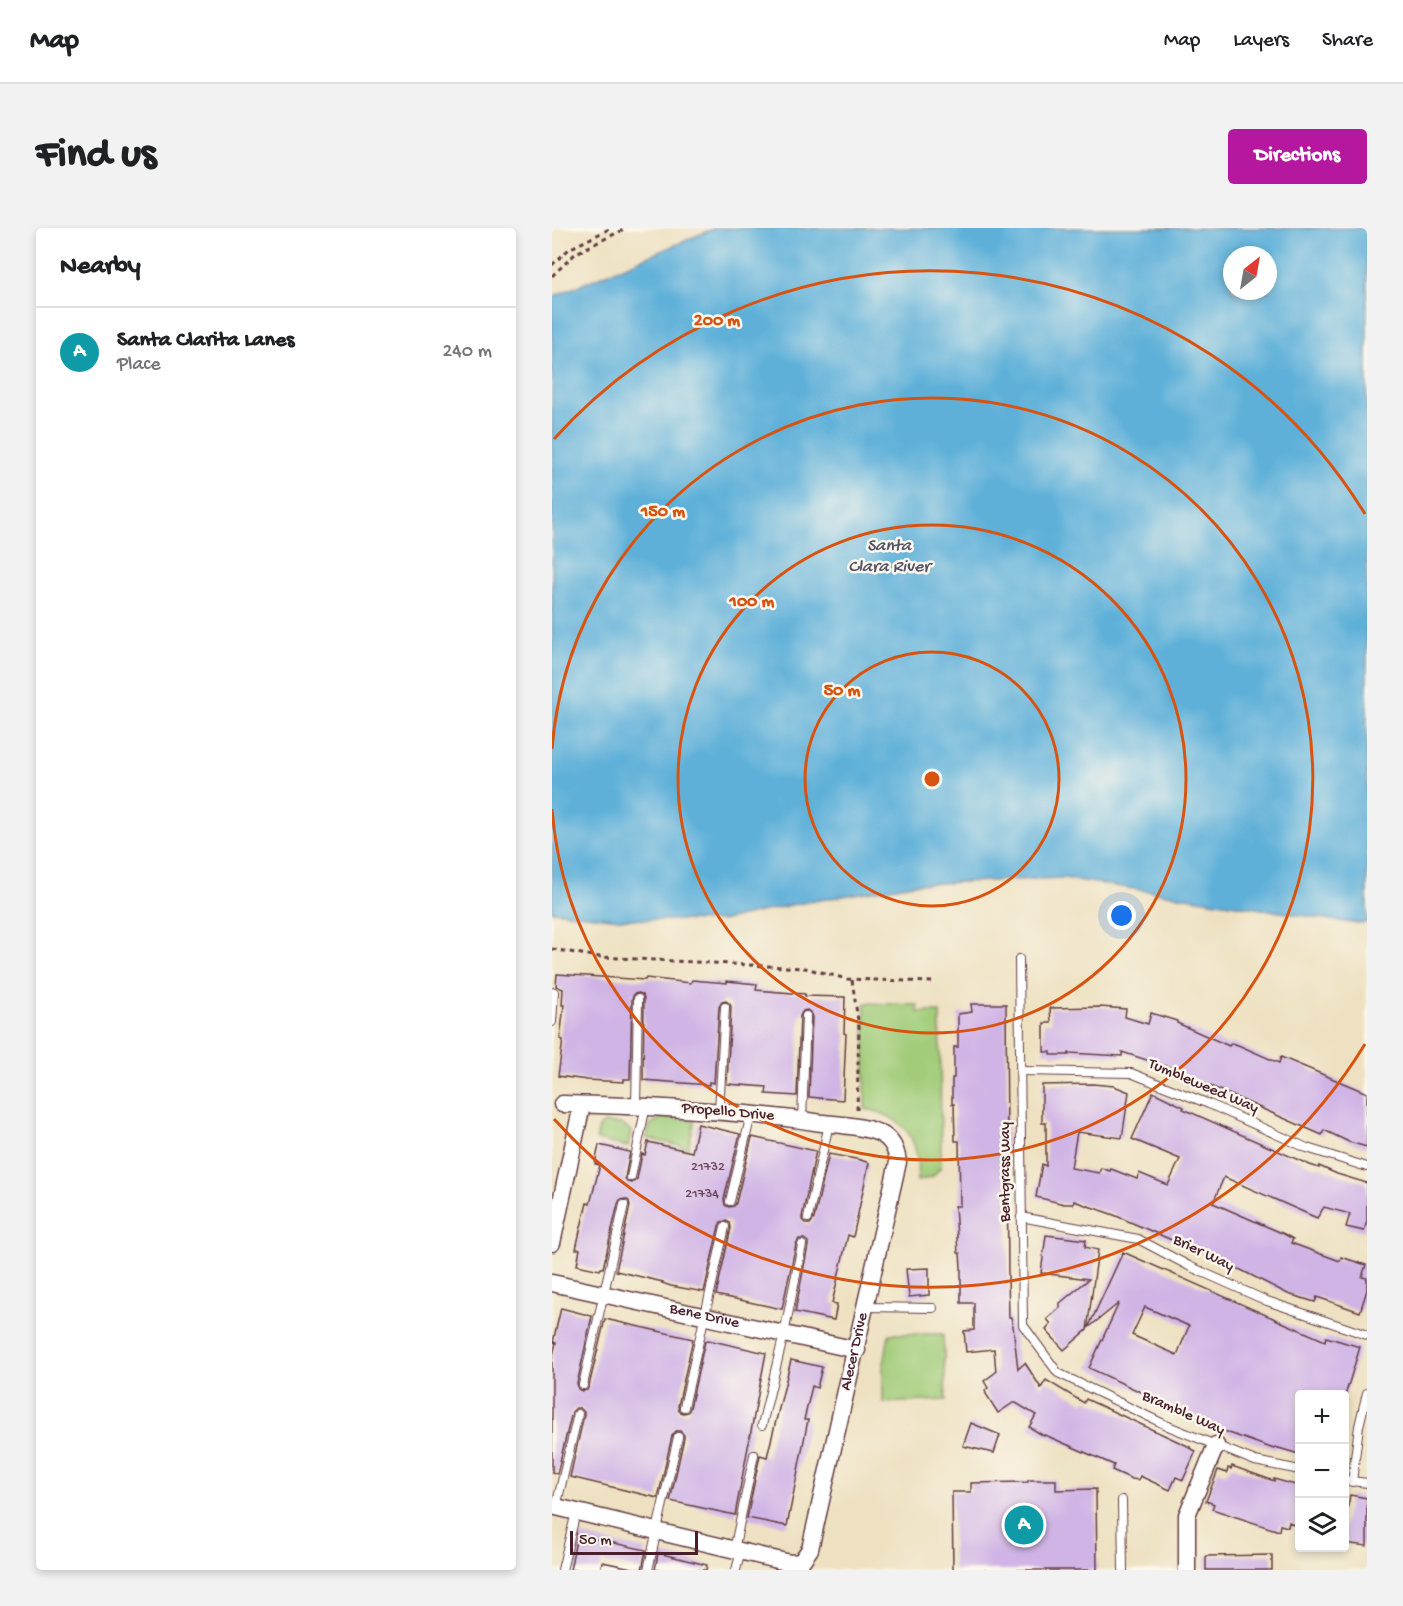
<!DOCTYPE html>
<meta charset="utf-8">
<style>
:root{--surface:#fff;--page:#f2f2f2;--text:#202124;--muted:#757577;--line:#e0e0e0;--accent:#b5179e}
body{margin:0;font-family:"Gochi Hand",sans-serif;background:var(--page);color:var(--text)}
.controls{position:absolute;right:18px;bottom:18px;display:grid;overflow:hidden;border-radius:6px;box-shadow:0 3px 9px #0003}
.controls button{width:54px;height:54px;display:grid;place-items:center;padding:0;border:0;border-bottom:2px solid var(--line);background:var(--surface);color:var(--text);font:30px sans-serif}
.compass{position:absolute;left:671px;top:18px;width:54px;height:54px;border-radius:50%;background:var(--surface);box-shadow:0 3px 9px #0003;rotate:31deg}
.scale{position:absolute;left:18px;bottom:15px;width:128px;box-sizing:border-box;padding-left:6px;border:3px solid #4a1f2b;border-top:0;font-size:16px;line-height:21px;white-space:nowrap;color:#4a1f2b;-webkit-text-stroke:4px #fbf7ec;paint-order:stroke}
.you{position:absolute;left:570px;top:688px;width:21px;height:21px;margin:-15px;border:4px solid #fff;border-radius:50%;background:#1a73e8;box-shadow:0 0 0 9px #1a73e833}
.badge{display:grid;place-items:center;width:39px;height:39px;border-radius:50%;background:var(--accent);color:#fff;font-size:20px;font-weight:700}
.pin{position:absolute;translate:-50% -50%;border:3px solid #fff;box-shadow:0 2px 6px #0006}
.list{margin:0;padding:0;list-style:none}
h2{display:flex;justify-content:space-between;align-items:center;height:78px;margin:0;padding:0 24px;font-size:26px}
h2 small{font-size:20px;font-weight:400;color:var(--muted)}
.list li{display:grid;grid-template-columns:39px 1fr auto;gap:18px;align-items:center;box-sizing:border-box;height:90px;padding:0 24px;border-top:2px solid var(--line)}
.list b{display:block;font-size:22px;white-space:nowrap}
.list p{margin:0;font-size:20px;white-space:nowrap;color:var(--muted)}
.list em{font-size:20px;font-style:normal;color:var(--muted)}
.icon{flex:none;width:33px;height:33px;fill:none;stroke:currentColor;stroke-width:2;stroke-linecap:round;stroke-linejoin:round}
.map{position:relative;flex:none;width:815px;height:1342px;overflow:hidden;border-radius:6px}
header{display:flex;align-items:center;gap:36px;box-sizing:border-box;height:84px;padding:0 30px;background:var(--surface);border-bottom:2px solid var(--line)}
header strong{font-size:28px}
nav{display:flex;gap:33px;margin-inline-start:auto;font-size:21px}
.intro{display:flex;align-items:center;justify-content:space-between;box-sizing:border-box;height:144px;padding:0 36px}
h1{margin:0;font-size:42px}
.button{padding:15px 27px;border-radius:6px;background:var(--accent);color:#fff;font-size:21px;font-weight:700}
main{display:flex;gap:36px;padding:0 36px}
aside{flex:1;background:var(--surface);border-radius:6px;box-shadow:0 3px 9px #0003}
.map>svg:first-child{display:block}
.green{fill:#a2cc79;stroke:#767652;stroke-width:1.5}
.water{fill:#5eb0d9;stroke:#546882;stroke-width:1.5;fill-rule:evenodd}
.building{fill:#d0b4e5;fill-rule:evenodd}
.lines{fill:none;stroke-linecap:round;stroke-linejoin:round}
.service-casing{stroke:#633c42;stroke-width:10}
.minor-casing{stroke:#633c42;stroke-width:19}
.path{stroke:#633c42;stroke-width:3;stroke-dasharray:4.5 4.5;stroke-linecap:butt}
.service{stroke:#fff;stroke-width:8}
.minor{stroke:#fff;stroke-width:16}
.ring{fill:none;stroke:#d8530f;stroke-width:3}
.labels{text-anchor:middle;dominant-baseline:central;stroke-width:5;stroke-linejoin:round;paint-order:stroke}
.number-label{font-size:14px;fill:#6c445a}
.street-label{font-size:16px;fill:#4a1f2b;stroke:#fbf7ec}
.water-label{font-size:18px;font-style:italic;fill:#515268;stroke:#fbf7ec}
.centre{fill:#d8530f;stroke:#fbf7ec;stroke-width:3}
.ring-label{font-size:18px;text-anchor:middle;font-weight:bold;fill:#d8530f;stroke:#fbf7ec;stroke-width:5;stroke-linejoin:round;paint-order:stroke}
</style>
<header>
<strong>Map</strong>
<nav><a>Map</a><a>Layers</a><a>Share</a></nav>
</header>
<div class="intro"><h1>Find us</h1><a class="button">Directions</a></div>
<main>
<aside>
<h2>Nearby<small></small></h2>
<ul class="list">
<li><span class="badge" style="background:#0f9aa8">A</span><div><b>Santa Clarita Lanes</b><p>Place</p></div><em>240 m</em></li>
</ul>
</aside>
<div class="map">
<svg width="815" height="1342" viewBox="0 0 815 1342">
<rect width="100%" height="100%" fill="#fbf7ec"/>
<filter id="ink" filterUnits="userSpaceOnUse"><feTurbulence type="fractalNoise" baseFrequency=".0167" numOctaves="2"/><feDisplacementMap in="SourceGraphic" scale="12" xChannelSelector="R" yChannelSelector="G"/><feConvolveMatrix kernelMatrix="1 2 1 2 8 2 1 2 1" color-interpolation-filters="sRGB"/></filter>
<filter id="wash" filterUnits="userSpaceOnUse"><feTurbulence type="fractalNoise" baseFrequency=".008" numOctaves="4" result="noise"/><feDisplacementMap in="SourceGraphic" scale="24" xChannelSelector="R" yChannelSelector="G"/><feGaussianBlur stdDeviation="1.35" result="paint"/><feColorMatrix in="noise" values="0 0 0 0 0 0 0 0 0 0 0 0 0 0 0 0 0 1.4 0 .05"/><feComposite in="paint" operator="in"/></filter>
<g filter="url(#wash)">
<rect width="100%" height="100%" fill="#eee1c1"/>
<!-- green -->
<g class="green">
<path d="M313,775l53,2v7h22l1,155 -9,10 -15,4c4,-40 -11,-65 -52,-72z"/>
<path d="M109,890l34,2 -7,28 -42,-10 4,-13z"/>
<path d="M52,895l17,1 10,7 -3,16 -32,-7 3,-12z"/>
<path d="M337,1106h54l3,66 -63,3v-33z"/>
</g>
<!-- water -->
<path class="water" d="M163,0h652v695h-16l-287,-45 -151,6 -122,21 -70,16 -102,-2 -67,-8v-614zM680,27h36v36h-36z"/>
<g id="blocks">
<!-- building -->
<g class="building">
<path d="M5,746l88,6 1,-2 45,5 1,-3 35,3v-2l30,3 -1,6 49,4v2l40,1 -1,36 2,1 -3,66 -34,-3 3,-81 -1,-3 -4,-3 -4,1 -3,5 -3,80 -31,-2 1,-7 -40,-3 4,-77 -1,-3 -4,-3 -4,1 -3,5 -5,76 -5,-1v3l-66,-5 1,-81 -1,-4 -4,-2 -5,1 -2,5 -2,80h-6v3l-37,-2 -29,-4 5,-36 -3,-1 4,-34h-2l1,-16 -7,-3z"/>
<path d="M419,776h35l2,271 1,42h2l2,9 5,43 7,-6 16,25 5,-8 38,23 2,-4 104,48 -1,1 7,3 -13,29 -7,-3 -6,13 -30,-14 -2,4 -6,-1 -20,-9 2,-5 -69,-30 -1,1 -15,-9 7,-12 -20,-12h-3l-15,10 -12,-19 -1,-4 3,-2 -4,-7 12,-9 -2,-23 -28,3 -2,-21 10,-1v-27h-13v-36l-1,-14h-2l-3,-47h5l-1,-65h-4l-1,-37h-2v-26h2v-31h4v-33l14,-2z"/>
<path d="M548,779l26,2 -1,8 23,7 3,-11 26,8v2l52,23 2,-3 7,2 41,18 2,-6 86,36v54l-18,-5 -25,-12 -2,5 -144,-63v-2l-56,-18v4l-53,-3v2h-18v-3h-7v-29h7l-1,-15z"/>
<path d="M541,856l21,2 15,6 -7,46 -45,-6 -6,36 28,5 2,-5 9,3 1,-2 26,10 2,-6 29,12 12,-26 -48,-20 21,-47 31,15 -1,2 127,56 9,3v-2l18,8 30,9v38l-3,10 -18,-4 4,-13 -26,-7 -7,11 -93,-41 -11,26 71,31 9,5 -2,4 49,18 1,-4 25,8 -4,12 5,1v12l-7,22 -43,-15 -2,5 -27,-8 -47,-24 -127,-55 -40,-14 -1,3h-9l-28,-7 6,-33 4,2v-43h-4v-38z"/>
<path d="M146,896l42,10 -16,65 1,6 4,2 5,-1 2,-3 16,-66 64,14 -14,66v3l4,4h4l4,-5 15,-65 32,6 8,3 -16,74 -5,-2 -16,68 5,1 -3,16 -39,-8 13,-66v-4l-4,-3h-5l-3,5 -14,65 -66,-14 15,-67 -1,-5 -4,-2 -5,1 -2,4 -15,66 -33,-6 -9,-3 1,-1 -47,-11 14,-65 -1,-5 -4,-2 -5,1 -2,4 -15,64h-2l-1,2 -23,-5 3,-16h-4l4,-18 7,-28 3,1 10,-39 -5,-1 4,-19 31,7 -5,26 2,4 5,1 5,-4 5,-25 3,1 3,-13 44,10z"/>
<path d="M494,1007l40,5 -1,7 13,3 -11,80 -23,20 -18,-20 5,-6 -4,-5 13,-11v-5l29,-24 -48,-6z"/>
<path d="M571,1024l202,89 1,-4 34,10 -15,49 -1,-1h-45v59l-24,-7 -1,2 -45,-16 -140,-65 30,-65 -31,25zM593,1079l44,19 -12,29 -45,-20z"/>
<path d="M377,1040v27l-20,2 -3,-28z"/>
<path d="M9,1080l31,8 -15,68 1,5 4,2 5,-1 2,-4 16,-67 88,20 -15,67 1,5 4,2 5,-1 2,-4 15,-67 3,-1 58,13 -31,162 -65,-14 14,-63v-3l-4,-4h-4l-4,5 -14,62 -88,-21 14,-62v-3l-4,-4h-4l-4,4 -15,62 -5,-2v-113l4,-16 -3,-1z"/>
<path d="M239,1132l31,7 -5,21 -5,-2 -8,34h4l-21,106 -40,-8 13,-63 7,2z"/>
<path d="M419,1195l29,12 -6,18 -31,-7z"/>
<path d="M680,1238l42,15v-2l25,7v42l-10,-6 -1,5 -8,-2 -1,6 -67,-22 2,-5 -8,-3 12,-31 9,3 1,-5 3,1z"/>
<path d="M476,1252h28v10l40,-1 1,81h-144l-1,-78h19v-9l57,-1z"/>
<path d="M798,1267l17,3v48l-23,-3v-16z"/>
<path d="M25,1307l69,15 -4,20 -40,-8 -2,8h-30z"/>
<path d="M106,1325l49,12 -1,5h-51z"/>
<path d="M720,1327v15h-66v-14z"/>
</g>
</g>
</g>
<g filter="url(#ink)">
<use href="#blocks" fill-opacity="0" stroke="#633c42" stroke-width="1.5"/>
<g class="lines">
<!-- service casing -->
<g class="service-casing">
<g id="service">
<path d="M467,731l4,366 35,48 110,53 87,35 45,9"/>
<path d="M0,794l2,-30"/>
<path d="M469,843l110,2 78,31 98,44 60,19"/>
<path d="M84,878l2,-107"/>
<path d="M167,883l6,-104"/>
<path d="M250,892l4,-104"/>
<path d="M79,949l15,-71"/>
<path d="M178,973l21,-86"/>
<path d="M469,989l117,22 51,27 78,35 100,34"/>
<path d="M256,990l21,-94"/>
<path d="M314,1079l67,1"/>
<path d="M31,1157l41,-180"/>
<path d="M132,1179l41,-180"/>
<path d="M210,1197l22,-91 18,-89"/>
<path d="M792,1252l23,3"/>
<path d="M800,1254l7,-56 8,-33"/>
<path d="M570,1272l1,70"/>
<path d="M4,1279l22,-93"/>
<path d="M182,1322l20,-95"/>
<path d="M10,1342l14,-58"/>
<path d="M96,1342l30,-133"/>
<path d="M184,1342l5,-19"/>
</g>
</g>
<!-- minor casing -->
<g class="minor-casing">
<g id="minor">
<path d="M0,1015l30,-138"/>
<path id="s1" d="M0,1055l305,67"/>
<path id="s2" d="M0,1278l238,57 11,-1 9,-13 88,-387c-2,-13 -6,-23 -19,-29 -19,-8 -43,-8 -64,-11 -84,-12 -168,-16 -253,-18"/>
<path d="M635,1342v-55l29,-70"/>
</g>
</g>
<!-- path -->
<g class="path">
<path d="M0,37l17,-16 42,-21"/>
<path d="M0,48l24,-23 51,-25"/>
<path d="M0,721l48,8 205,11 42,11 86,3"/>
<path d="M300,752l7,47 -2,84"/>
</g>
<!-- service -->
<use href="#service" class="service"/>
<!-- minor -->
<use href="#minor" class="minor"/>
</g>
</g>
<!-- distance rings -->
<g class="ring">
<circle cx="380" cy="551" r="127"/>
<circle cx="380" cy="551" r="254"/>
<path d="M0 521A381 381 0 1 1 0 581"/>
<path d="M813 816A508 508 0 0 1 2 891M2 211A508 508 0 0 1 813 286"/>
</g>
<g class="labels">
<!-- number labels -->
<g class="number-label">
<text x="156" y="939">21732</text>
<text x="150" y="966">21734</text>
</g>
<!-- street labels -->
<g class="street-label">
<text transform="translate(651 859) rotate(23)">Tumbleweed Way</text>
<text transform="translate(176 885) rotate(5)">Propello Drive</text>
<text transform="translate(454 944) rotate(-90)">Bentgrass Way</text>
<text transform="translate(651 1026) rotate(26)">Brier Way</text>
<text stroke="none"><textPath href="#s1" startOffset="156">Bene Drive</textPath></text>
<text stroke="none"><textPath href="#s2" startOffset="474">Alecer Drive</textPath></text>
<text transform="translate(631 1186) rotate(24)">Bramble Way</text>
</g>
<!-- water labels -->
<g class="water-label">
<text x="337" y="318">Santa<tspan x="337" dy="21">Clara River</tspan></text>
</g>
</g>
<circle cx="380" cy="551" r="9" class="centre"/>
<g class="ring-label">
<text x="165" y="97">200 m</text>
<text x="111" y="288">150 m</text>
<text x="200" y="378">100 m</text>
<text x="290" y="467">50 m</text>
</g>
</svg>
<div class="controls">
<button>+</button>
<button>−</button>
<button><svg class="icon" aria-label="layers" viewBox="0 0 24 24"><path d="M12 4l9 5-9 5-9-5zM3 14l9 5 9-5"/></svg></button>
</div>
<svg class="compass" viewBox="-18 -18 36 36"><path d="M0-13l5 13h-10z" fill="#e53935"/><path d="M0 13l5-13h-10z" fill="#757577"/></svg>
<div class="scale">50 m</div>
<div class="you"></div>
<div class="pin badge" style="left:472px;top:1297px;background:#0f9aa8">A</div>
</div>
</main>
